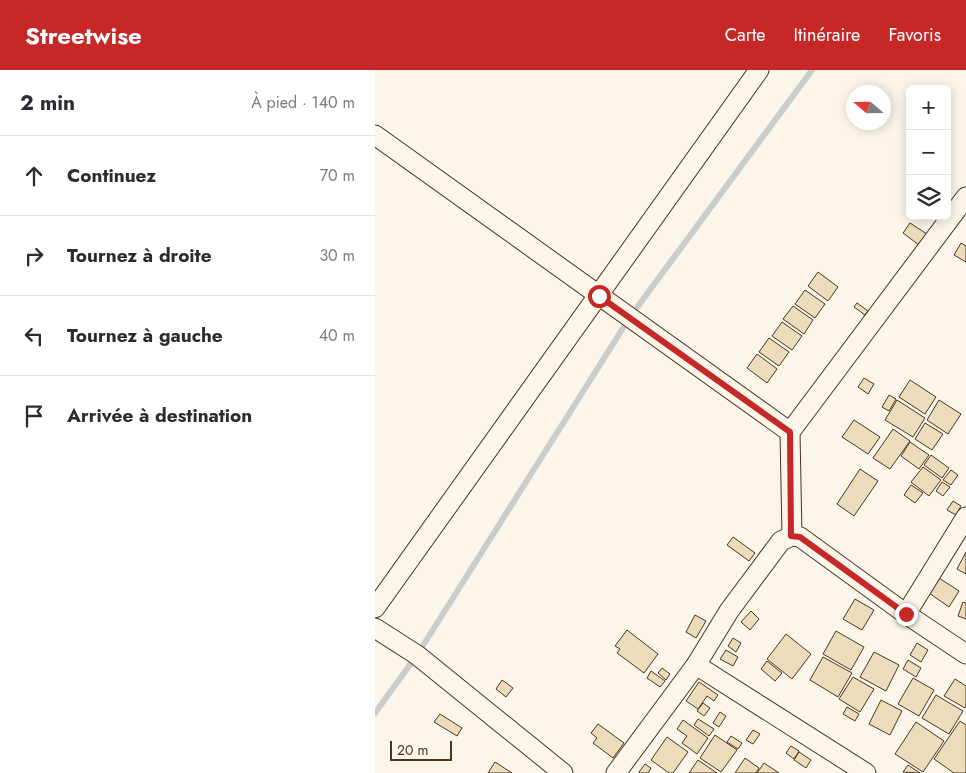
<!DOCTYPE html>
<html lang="fr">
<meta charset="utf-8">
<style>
:root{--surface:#fff;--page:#f2f2f3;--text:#2b2b33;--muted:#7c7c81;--line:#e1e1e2;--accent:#c62828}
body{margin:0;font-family:Jost,sans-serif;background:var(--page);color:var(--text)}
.controls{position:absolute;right:15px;top:15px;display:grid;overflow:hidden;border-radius:8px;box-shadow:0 2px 12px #0003}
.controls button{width:45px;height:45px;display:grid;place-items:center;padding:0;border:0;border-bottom:1px solid var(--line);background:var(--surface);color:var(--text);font:25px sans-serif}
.compass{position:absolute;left:471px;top:15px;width:45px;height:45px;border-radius:50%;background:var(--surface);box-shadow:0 2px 12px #0003;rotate:290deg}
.scale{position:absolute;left:15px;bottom:12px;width:62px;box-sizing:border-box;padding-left:5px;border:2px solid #4a3520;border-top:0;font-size:14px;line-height:18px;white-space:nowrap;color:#4a3520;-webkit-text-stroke:4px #fbf6e9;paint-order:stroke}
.stop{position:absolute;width:15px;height:15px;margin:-11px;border:4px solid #c62828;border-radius:50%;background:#fff}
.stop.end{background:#c62828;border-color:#fff;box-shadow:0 1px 5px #0008}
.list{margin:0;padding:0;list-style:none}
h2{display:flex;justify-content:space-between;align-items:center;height:65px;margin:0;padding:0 20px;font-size:21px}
h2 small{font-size:16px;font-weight:400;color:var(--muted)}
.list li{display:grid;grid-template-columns:32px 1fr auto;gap:15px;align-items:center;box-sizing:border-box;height:80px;padding:0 20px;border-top:1px solid var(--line)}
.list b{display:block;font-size:19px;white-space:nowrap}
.list em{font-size:16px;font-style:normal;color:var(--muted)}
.icon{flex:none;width:28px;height:28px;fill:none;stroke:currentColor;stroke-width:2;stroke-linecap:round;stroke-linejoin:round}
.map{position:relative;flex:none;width:591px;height:703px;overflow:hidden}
header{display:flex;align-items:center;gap:30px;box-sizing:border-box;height:70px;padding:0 25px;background:var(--accent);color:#fff}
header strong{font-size:24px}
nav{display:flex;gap:28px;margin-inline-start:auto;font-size:18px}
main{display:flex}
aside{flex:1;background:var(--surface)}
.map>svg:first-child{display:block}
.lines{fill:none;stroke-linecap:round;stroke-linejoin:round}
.stream{stroke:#c9cecd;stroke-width:6}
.building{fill:#ecdcbc;stroke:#4a3520}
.minor-casing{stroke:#4a3520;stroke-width:21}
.minor{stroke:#fbf6e9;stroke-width:19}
.route{stroke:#c62828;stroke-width:6}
</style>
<header>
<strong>Streetwise</strong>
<nav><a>Carte</a><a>Itinéraire</a><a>Favoris</a></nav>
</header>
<main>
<aside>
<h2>2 min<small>À pied · 140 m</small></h2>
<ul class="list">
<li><svg class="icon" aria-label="ahead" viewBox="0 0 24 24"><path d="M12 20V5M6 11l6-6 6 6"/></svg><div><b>Continuez</b></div><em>70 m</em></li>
<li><svg class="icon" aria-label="right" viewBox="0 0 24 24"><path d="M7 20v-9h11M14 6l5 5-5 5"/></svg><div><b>Tournez à droite</b></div><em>30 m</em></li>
<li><svg class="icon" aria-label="left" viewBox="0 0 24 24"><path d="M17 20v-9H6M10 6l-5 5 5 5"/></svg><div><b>Tournez à gauche</b></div><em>40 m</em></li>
<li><svg class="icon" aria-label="arrive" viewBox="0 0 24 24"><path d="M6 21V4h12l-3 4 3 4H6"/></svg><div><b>Arrivée à destination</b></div></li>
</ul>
</aside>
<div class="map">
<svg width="591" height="703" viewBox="0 0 591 703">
<rect width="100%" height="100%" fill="#fbf6e9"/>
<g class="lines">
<!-- stream -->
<path class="stream" d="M0,643l42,-58 213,-338 182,-247"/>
</g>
<!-- building -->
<g class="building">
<path d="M535,153l17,11 -8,11 -16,-12z"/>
<path d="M586,173l5,3v16l-12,-7z"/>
<path d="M443,202l20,15 -10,14 -20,-15z"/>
<path d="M430,220l20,14 -10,14 -20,-14z"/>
<path d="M482,233l11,8 -3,4 -11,-8z"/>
<path d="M418,236l20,14 -9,14 -21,-15z"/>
<path d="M407,252l20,14 -10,14 -20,-14z"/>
<path d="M394,268l20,14 -10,14 -20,-14z"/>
<path d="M382,284l20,15 -10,14 -20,-15z"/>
<path d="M489,308l10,6 -6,10 -10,-7z"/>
<path d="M535,310l26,17 -11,17 -26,-17z"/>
<path d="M514,325l7,4 -7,12 -7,-4z"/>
<path d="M522,330l28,18 -12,19 -28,-17z"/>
<path d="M564,330l22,14 -13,20 -21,-14z"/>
<path d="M479,350l26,17 -12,17 -26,-17z"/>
<path d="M550,353l18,11 -11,16 -17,-11z"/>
<path d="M518,359l17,12 -20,28 -17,-11z"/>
<path d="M535,372l19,13 -10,14 -18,-13z"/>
<path d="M556,385l18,13 -7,10 -18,-13z"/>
<path d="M548,397l18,13 -12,16 -18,-14z"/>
<path d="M485,399l18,12 -24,35 -17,-12z"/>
<path d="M576,400l7,5 -7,10 -8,-5z"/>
<path d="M567,412l8,5 -7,9 -7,-5z"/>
<path d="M536,415l12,8 -8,10 -11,-8z"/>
<path d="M578,431l8,5 -5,9 -9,-5z"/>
<path d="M358,467l22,16 -6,8 -22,-16z"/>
<path d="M591,482v22l-9,-5z"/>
<path d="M564,508l20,13 -10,16 -20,-14z"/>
<path d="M480,529l19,11 -12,20 -19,-11z"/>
<path d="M588,532l3,1v16l-8,-3z"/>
<path d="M376,541l8,8 -9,11 -9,-8z"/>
<path d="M320,545l11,6 -10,17 -10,-6z"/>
<path d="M252,560l31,24 -14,19 -27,-20 3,-4 -5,-3z"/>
<path d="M461,561l28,16 -13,23 -28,-16z"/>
<path d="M411,564l25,20 -19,25 -25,-20z"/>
<path d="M358,568l8,5 -5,9 -8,-6z"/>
<path d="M542,573l11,7 -7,12 -11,-7z"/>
<path d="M351,580l12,7 -5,9 -13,-7z"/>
<path d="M499,582l25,13 -13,26 -26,-14z"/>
<path d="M448,587l29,16 -14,24 -28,-17z"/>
<path d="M533,590l13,8 -5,9 -13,-8z"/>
<path d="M392,591l15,12 -7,8 -14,-12z"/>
<path d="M287,598l8,6 -4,6 -8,-7z"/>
<path d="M276,601l14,10 -5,6 -13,-9z"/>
<path d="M478,607l21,12 -14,23 -21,-13z"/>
<path d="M538,608l21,12 -15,26 -21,-12z"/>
<path d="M580,609l11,7v20l-1,2 -21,-12z"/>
<path d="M127,610l11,8 -7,9 -10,-8z"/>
<path d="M324,612l19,13 -4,6 -7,-5 -9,13 -12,-8z"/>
<path d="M561,625l27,16 -14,23 -27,-16z"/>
<path d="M506,630l21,11 -12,24 -21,-11z"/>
<path d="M328,633l7,5 -6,8 -7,-5z"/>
<path d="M472,637l12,7 -4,7 -12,-7z"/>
<path d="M345,642l6,4 -7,11 -6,-4z"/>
<path d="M65,644l22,14 -5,8 -23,-14z"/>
<path d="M323,649l16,10 -5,7 -15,-11z"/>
<path d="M308,650l25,18 -11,16 -15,-11 5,-7 -10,-7z"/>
<path d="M585,651l6,4v48h-12l-20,-14z"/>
<path d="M541,652l28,19 -21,31 -28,-18z"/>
<path d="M223,654l26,19 -11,15 -20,-15 4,-5 -6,-5z"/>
<path d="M378,660l7,4 -7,10 -7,-4z"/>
<path d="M340,665l22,15 -16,22 -21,-14z"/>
<path d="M356,666l11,7 -4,6 -11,-7z"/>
<path d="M292,667l21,15 -15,21h-4l-18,-13z"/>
<path d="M416,676l8,5 -5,8 -8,-6z"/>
<path d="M424,682l12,8 -5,8 -12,-8z"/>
<path d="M370,688l14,10 -3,5h-21z"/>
<path d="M323,690l19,13h-28z"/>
<path d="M120,692l17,11h-24z"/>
<path d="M389,693l15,10h-22z"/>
<path d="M270,694l6,4 -3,5h-8l-1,-1z"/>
<path d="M533,695l12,8 -17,-1z"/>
</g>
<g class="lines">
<!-- minor casing -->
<g class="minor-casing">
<g id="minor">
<path d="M0,65l415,297 2,104"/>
<path d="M415,362l176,-235"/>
<path d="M0,538l384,-538"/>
<path d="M531,544l60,-97"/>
<path d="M0,558l42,27 146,118"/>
<path d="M321,595l170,108"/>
<path d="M241,703l80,-108 33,-54 52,-70 11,-5 8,1 106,77 60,40"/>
</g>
</g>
<!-- minor -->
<use href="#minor" class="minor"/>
</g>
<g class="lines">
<!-- route -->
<path class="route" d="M224,226l191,136 1,104 9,1 106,77"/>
</g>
</svg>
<div class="controls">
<button>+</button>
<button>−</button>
<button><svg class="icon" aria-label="layers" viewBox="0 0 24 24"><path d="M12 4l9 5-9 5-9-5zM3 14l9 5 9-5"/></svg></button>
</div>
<svg class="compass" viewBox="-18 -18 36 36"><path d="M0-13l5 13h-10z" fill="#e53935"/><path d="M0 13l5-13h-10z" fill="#7c7c81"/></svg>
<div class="scale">20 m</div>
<div class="stop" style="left:224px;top:226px"></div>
<div class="stop end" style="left:531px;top:544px"></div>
</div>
</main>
